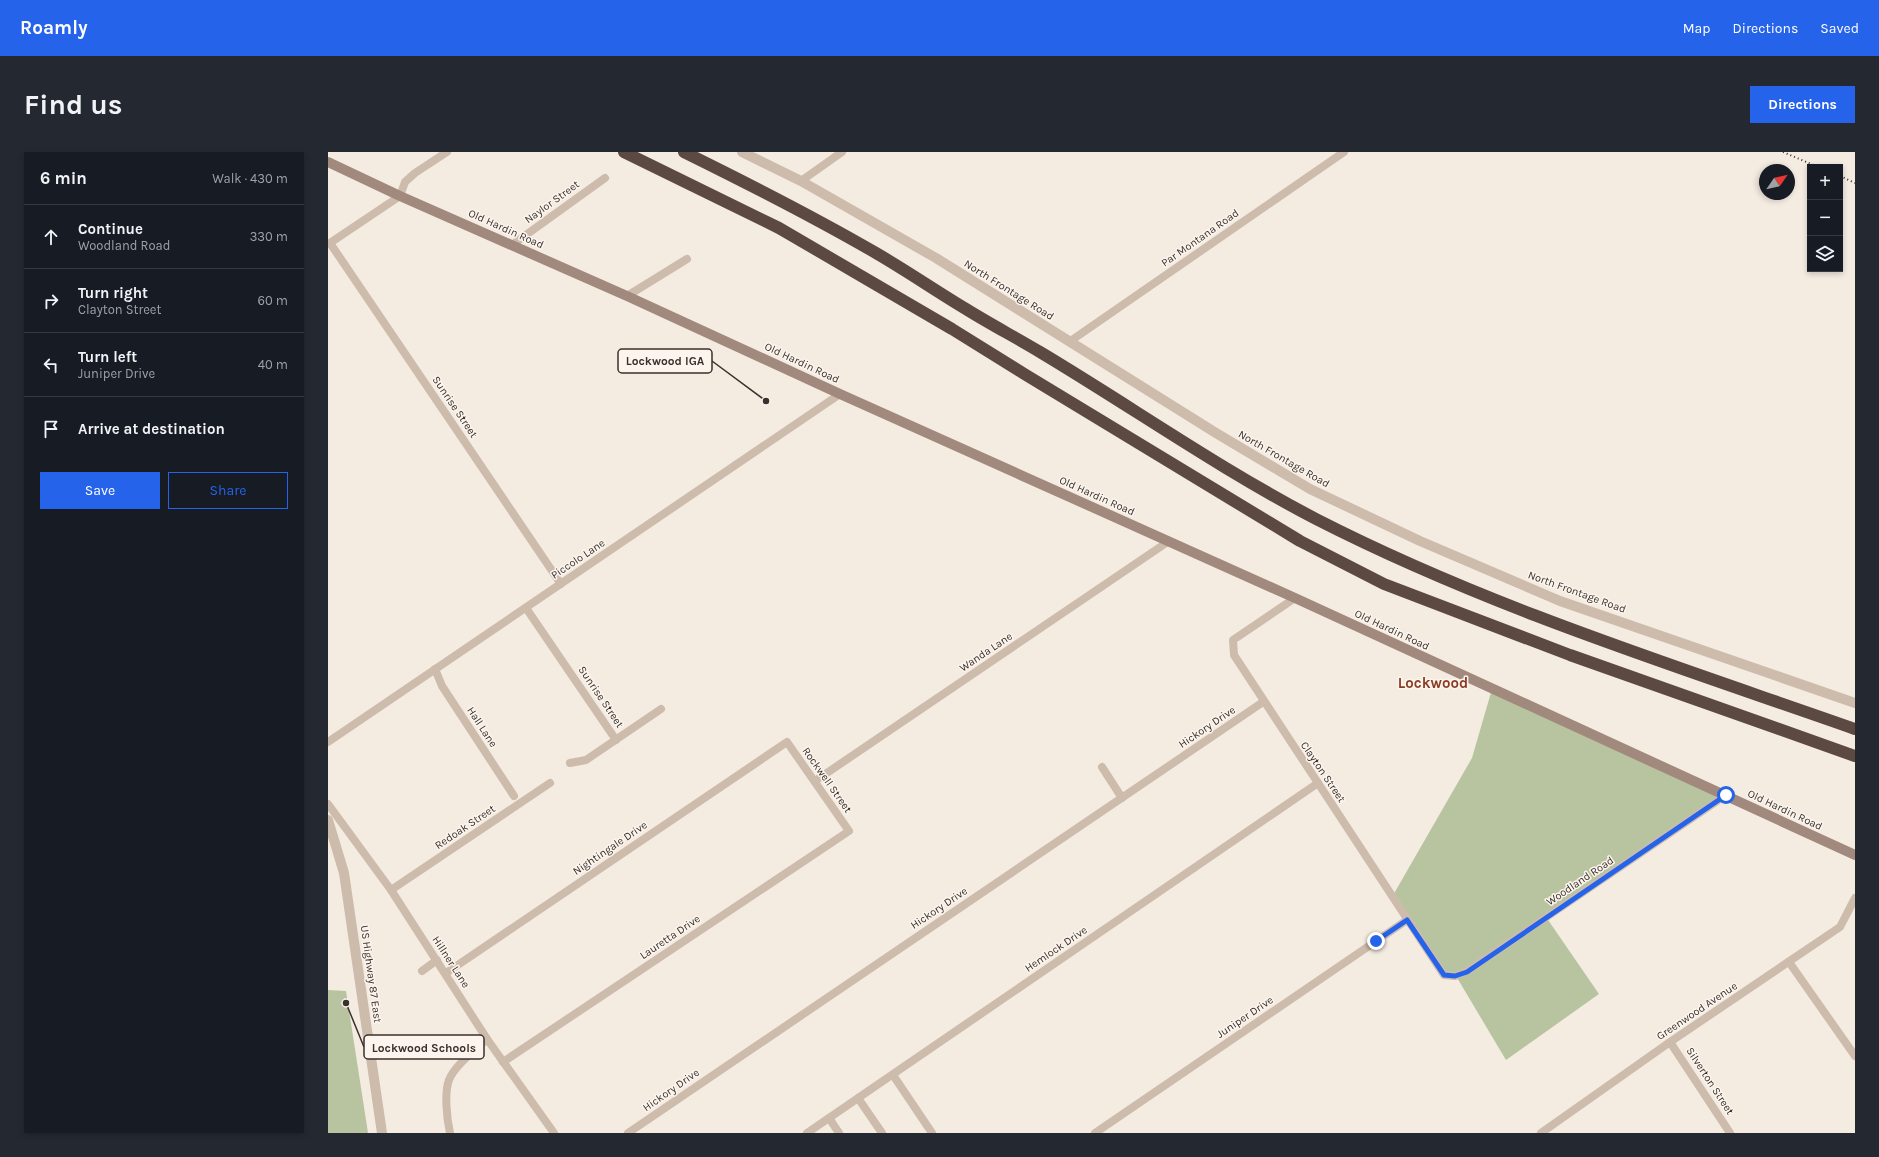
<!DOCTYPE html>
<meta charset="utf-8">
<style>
:root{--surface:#171b24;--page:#242831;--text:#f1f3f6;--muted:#9ea1a6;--line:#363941;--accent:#2563eb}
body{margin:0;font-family:Karla,sans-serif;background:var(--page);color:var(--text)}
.controls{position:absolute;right:12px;top:12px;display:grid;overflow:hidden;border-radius:0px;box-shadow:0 2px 6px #0003}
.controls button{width:36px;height:36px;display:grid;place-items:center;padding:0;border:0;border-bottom:1px solid var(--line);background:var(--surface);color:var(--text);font:20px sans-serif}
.compass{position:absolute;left:1431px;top:12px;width:36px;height:36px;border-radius:50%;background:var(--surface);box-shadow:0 2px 6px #0003;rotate:56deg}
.stop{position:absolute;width:12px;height:12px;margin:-9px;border:3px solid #2563eb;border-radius:50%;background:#fff}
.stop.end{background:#2563eb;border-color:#fff;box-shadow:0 1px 4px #0008}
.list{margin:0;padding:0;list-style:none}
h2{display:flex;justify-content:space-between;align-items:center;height:52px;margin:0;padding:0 16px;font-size:17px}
h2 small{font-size:13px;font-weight:400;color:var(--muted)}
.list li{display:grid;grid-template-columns:26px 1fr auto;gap:12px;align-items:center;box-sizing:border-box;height:64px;padding:0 16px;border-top:1px solid var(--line)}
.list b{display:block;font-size:15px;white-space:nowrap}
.list p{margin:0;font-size:13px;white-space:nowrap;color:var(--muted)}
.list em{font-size:13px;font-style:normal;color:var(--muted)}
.actions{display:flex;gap:8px;padding:12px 16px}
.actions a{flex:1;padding:9px 0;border:1px solid var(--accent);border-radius:0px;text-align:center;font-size:14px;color:var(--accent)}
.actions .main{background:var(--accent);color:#fff}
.icon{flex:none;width:22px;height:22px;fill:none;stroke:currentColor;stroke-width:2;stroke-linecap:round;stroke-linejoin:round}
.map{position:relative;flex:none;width:1527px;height:981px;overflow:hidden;border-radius:0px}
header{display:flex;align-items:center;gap:24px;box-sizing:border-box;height:56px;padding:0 20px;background:var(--accent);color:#fff}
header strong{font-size:19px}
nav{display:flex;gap:22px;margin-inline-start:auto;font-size:14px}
.intro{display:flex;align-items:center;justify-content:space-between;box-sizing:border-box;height:96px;padding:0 24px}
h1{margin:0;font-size:28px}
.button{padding:10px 18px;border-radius:0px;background:var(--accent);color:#fff;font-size:14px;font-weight:700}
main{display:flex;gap:24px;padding:0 24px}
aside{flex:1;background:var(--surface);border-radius:0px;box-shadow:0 2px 6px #0003}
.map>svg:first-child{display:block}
.green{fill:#b8c4a0}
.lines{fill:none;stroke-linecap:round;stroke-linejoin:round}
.minor{stroke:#cdbbac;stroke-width:8}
.tertiary{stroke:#cdbbac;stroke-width:10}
.secondary{stroke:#a18a7d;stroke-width:10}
.motorway{stroke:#5c4a42;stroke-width:12}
.rail{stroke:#3b302b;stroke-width:2;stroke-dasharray:1 3;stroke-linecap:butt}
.route{stroke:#2563eb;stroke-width:5}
.labels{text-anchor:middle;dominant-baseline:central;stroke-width:3;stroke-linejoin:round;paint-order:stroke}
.street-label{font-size:11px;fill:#3b302b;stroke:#fbf5ee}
.district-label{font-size:15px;font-weight:bold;fill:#8c3b22;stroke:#fbf5ee}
.leader{fill:none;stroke:#3b302b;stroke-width:1.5}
.callout-dot{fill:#3b302b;stroke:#fbf5ee;stroke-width:1.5}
.callout{fill:#fbf5ee;stroke:#3b302b;stroke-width:1.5}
.callout-label{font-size:12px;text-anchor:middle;font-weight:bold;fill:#3b302b}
</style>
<header>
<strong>Roamly</strong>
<nav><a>Map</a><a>Directions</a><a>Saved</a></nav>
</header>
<div class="intro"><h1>Find us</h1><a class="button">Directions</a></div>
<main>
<aside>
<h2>6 min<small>Walk · 430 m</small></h2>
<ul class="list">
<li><svg class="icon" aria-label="ahead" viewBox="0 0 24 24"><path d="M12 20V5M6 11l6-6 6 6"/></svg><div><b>Continue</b><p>Woodland Road</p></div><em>330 m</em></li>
<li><svg class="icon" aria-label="right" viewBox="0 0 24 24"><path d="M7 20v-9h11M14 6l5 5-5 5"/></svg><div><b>Turn right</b><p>Clayton Street</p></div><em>60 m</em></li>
<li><svg class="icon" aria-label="left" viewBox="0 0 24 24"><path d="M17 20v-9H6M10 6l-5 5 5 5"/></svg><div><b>Turn left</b><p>Juniper Drive</p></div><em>40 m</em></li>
<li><svg class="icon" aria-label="arrive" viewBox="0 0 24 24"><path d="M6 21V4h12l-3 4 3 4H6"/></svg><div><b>Arrive at destination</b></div></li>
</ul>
<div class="actions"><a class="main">Save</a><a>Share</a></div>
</aside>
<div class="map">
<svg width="1527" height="981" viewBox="0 0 1527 981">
<rect width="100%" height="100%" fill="#f4ebe1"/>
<!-- green -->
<g class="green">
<path d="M1164,537l234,106 -180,122 53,77 -93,66 -50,-84 -12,-1 -52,-78 80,-139z"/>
<path d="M0,838l18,1 22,142h-40z"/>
</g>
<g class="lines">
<!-- minor -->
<g class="minor">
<path d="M119,0l-32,21 -10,9 -5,14 -70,47 231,341"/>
<path d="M473,29l41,-29"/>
<path d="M184,93l93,-67"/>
<path d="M299,144l60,-37"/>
<path d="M741,190l275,-190"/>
<path d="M967,446l-62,42 1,15 210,320 11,1 12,-5 259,-176"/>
<path d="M198,456l90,132"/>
<path d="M107,517l7,17 72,110"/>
<path d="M0,590l512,-348"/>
<path d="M242,611l16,-3 75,-51"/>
<path d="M774,615l20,31"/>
<path d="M487,629l354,-240"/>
<path d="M0,652l63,86 96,149 67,94"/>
<path d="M63,738l159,-107"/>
<path d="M1461,810l66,94"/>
<path d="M94,819l15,-11"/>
<path d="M118,821l341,-231 62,89 -346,231"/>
<path d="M1342,890l60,91"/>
<path d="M565,923l39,58"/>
<path d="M530,946l24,35"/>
<path d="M501,966l10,15"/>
<path d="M122,981c-3,-13 -6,-40 -1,-53 5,-14 27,-31 38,-41"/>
<path d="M300,981l635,-431"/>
<path d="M479,981l511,-350"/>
<path d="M767,981l312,-213"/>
<path d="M1213,981l129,-91 170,-115 15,-29"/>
</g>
<!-- tertiary -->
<g class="tertiary">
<path d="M414,0l59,29 135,77 280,175 94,56 110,52 140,60 295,102"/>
<path d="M0,668l16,53 38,260"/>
</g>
<!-- secondary -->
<path class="secondary" d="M0,10l72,34 227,100 213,98 455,204 560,257"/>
<!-- motorway -->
<g class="motorway">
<path d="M296,0l155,76 173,101 74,46 274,166 84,43 186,71 285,101"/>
<path d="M356,0c65,32 130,65 192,101 31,18 60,38 90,56 24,15 49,28 74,43 92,55 180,117 276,167 172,88 357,146 539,210"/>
</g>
<!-- rail -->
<g class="rail">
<path d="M1455,0l35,15"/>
<path d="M1512,24l15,7"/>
</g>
</g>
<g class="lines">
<!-- route -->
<path class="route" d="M1048,789l31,-21 37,55 11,1 12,-4 259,-177"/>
</g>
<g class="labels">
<!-- street labels -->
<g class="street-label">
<text transform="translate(224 50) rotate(-36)">Naylor Street</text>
<text transform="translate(178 77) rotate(24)">Old Hardin Road</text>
<text transform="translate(872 86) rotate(-35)">Par Montana Road</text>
<text transform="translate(681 138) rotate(32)">North Frontage Road</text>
<text transform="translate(474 211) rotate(25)">Old Hardin Road</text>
<text transform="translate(127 255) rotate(56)">Sunrise Street</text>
<text transform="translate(956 307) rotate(30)">North Frontage Road</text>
<text transform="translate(769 344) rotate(24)">Old Hardin Road</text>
<text transform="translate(250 407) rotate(-34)">Piccolo Lane</text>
<text transform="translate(1249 440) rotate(20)">North Frontage Road</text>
<text transform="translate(1064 478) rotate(25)">Old Hardin Road</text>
<text transform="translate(658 500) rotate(-34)">Wanda Lane</text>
<text transform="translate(273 545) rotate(56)">Sunrise Street</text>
<text transform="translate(154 575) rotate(57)">Hall Lane</text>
<text transform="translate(879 575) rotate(-34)">Hickory Drive</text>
<text transform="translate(995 620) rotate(56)">Clayton Street</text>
<text transform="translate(499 628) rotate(55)">Rockwell Street</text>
<text transform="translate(1457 658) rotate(25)">Old Hardin Road</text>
<text transform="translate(137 675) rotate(-34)">Redoak Street</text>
<text transform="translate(282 696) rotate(-34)">Nightingale Drive</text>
<text transform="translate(1252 729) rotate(-34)">Woodland Road</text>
<text transform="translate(611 756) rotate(-34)">Hickory Drive</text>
<text transform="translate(342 785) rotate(-34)">Lauretta Drive</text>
<text transform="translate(728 797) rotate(-34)">Hemlock Drive</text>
<text transform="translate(123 810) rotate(57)">Hillner Lane</text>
<text transform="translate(43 822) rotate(82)">US Highway 87 East</text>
<text transform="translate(1369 859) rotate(-34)">Greenwood Avenue</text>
<text transform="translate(917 865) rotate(-34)">Juniper Drive</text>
<text transform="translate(1382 929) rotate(57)">Silverton Street</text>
<text transform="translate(343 938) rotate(-35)">Hickory Drive</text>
</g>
<!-- district labels -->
<g class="district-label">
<text x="1105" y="531">Lockwood</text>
</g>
</g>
<!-- callouts -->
<path class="leader" d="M438 249L384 209M18 851L36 895"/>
<g class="callout-dot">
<circle cx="438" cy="249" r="4"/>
<circle cx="18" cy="851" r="4"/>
</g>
<g class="callout">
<rect x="290" y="197" width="94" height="24" rx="4"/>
<rect x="36" y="883" width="120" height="24" rx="4"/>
</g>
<g class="callout-label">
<text x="337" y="213">Lockwood IGA</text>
<text x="96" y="900">Lockwood Schools</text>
</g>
</svg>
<div class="controls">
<button>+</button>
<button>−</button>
<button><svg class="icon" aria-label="layers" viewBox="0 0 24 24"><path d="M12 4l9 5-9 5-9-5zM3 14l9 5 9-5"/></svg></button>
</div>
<svg class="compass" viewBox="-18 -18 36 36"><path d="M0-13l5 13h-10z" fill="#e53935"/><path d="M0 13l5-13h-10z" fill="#9ea1a6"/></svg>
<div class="stop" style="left:1398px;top:643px"></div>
<div class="stop end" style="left:1048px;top:789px"></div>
</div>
</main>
